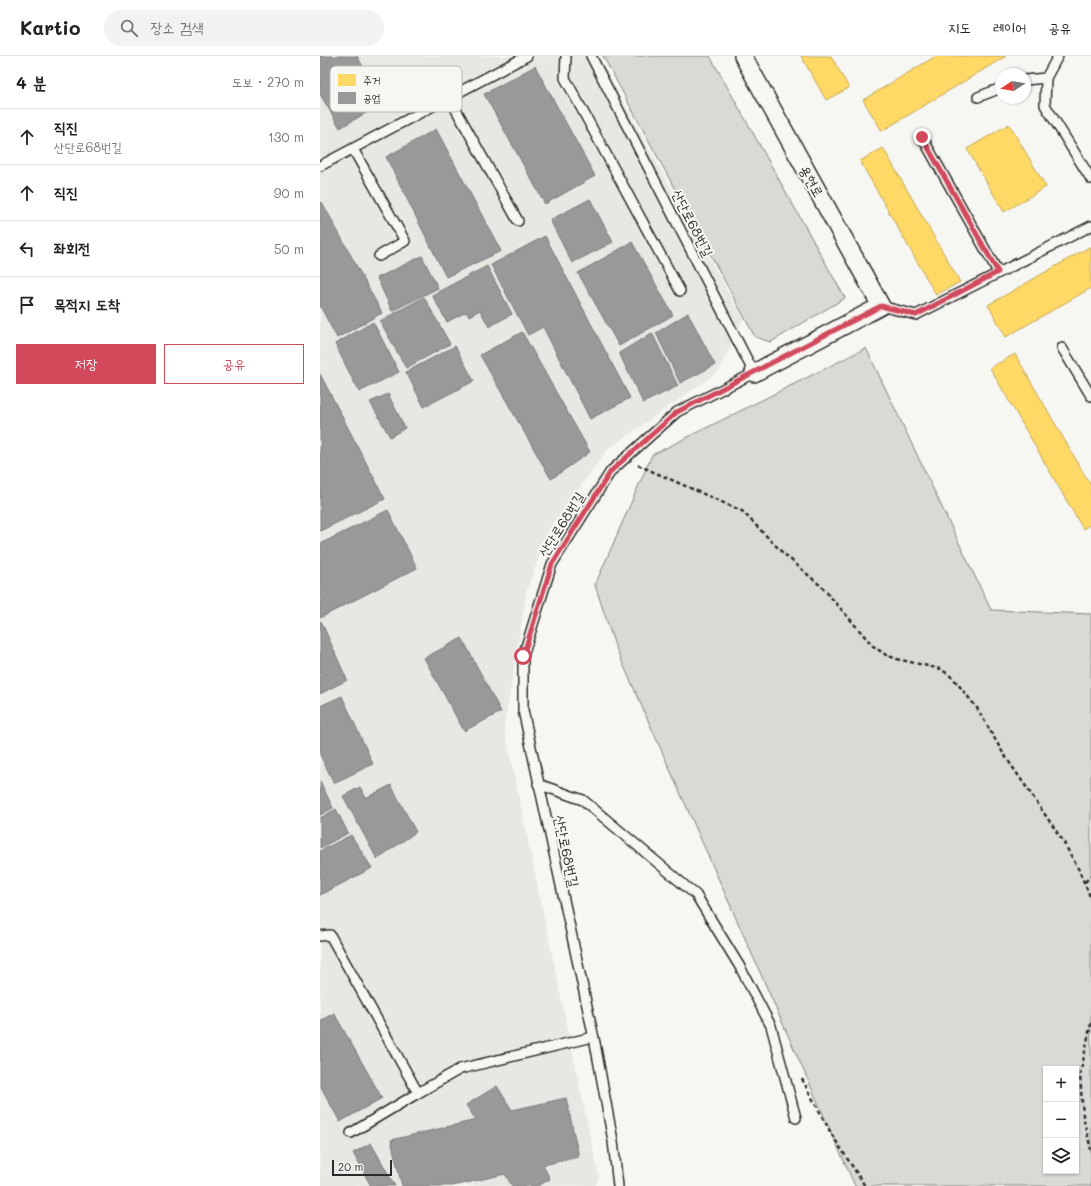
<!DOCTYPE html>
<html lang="ko">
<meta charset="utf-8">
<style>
:root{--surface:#fff;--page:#f2f2f2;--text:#222;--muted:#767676;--line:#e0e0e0;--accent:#d1495b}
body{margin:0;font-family:Mali,"Poor Story",sans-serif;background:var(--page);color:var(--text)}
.controls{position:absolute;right:12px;bottom:12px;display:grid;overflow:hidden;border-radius:0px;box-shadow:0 1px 3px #0004}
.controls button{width:36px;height:36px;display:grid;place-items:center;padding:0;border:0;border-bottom:1px solid var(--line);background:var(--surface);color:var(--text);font:20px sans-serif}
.compass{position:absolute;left:675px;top:12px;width:36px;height:36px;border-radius:50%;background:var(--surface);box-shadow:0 1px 3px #0004;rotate:258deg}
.scale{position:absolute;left:12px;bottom:10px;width:60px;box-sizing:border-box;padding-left:4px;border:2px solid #2b2b2b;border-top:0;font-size:11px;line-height:14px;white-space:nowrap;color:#2b2b2b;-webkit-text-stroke:3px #f6f6f2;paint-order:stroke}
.stop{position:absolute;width:12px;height:12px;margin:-9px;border:3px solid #d1495b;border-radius:50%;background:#fff}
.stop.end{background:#d1495b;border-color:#fff;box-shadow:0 1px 4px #0008}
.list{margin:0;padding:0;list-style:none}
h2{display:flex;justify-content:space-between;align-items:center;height:52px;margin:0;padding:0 16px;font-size:17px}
h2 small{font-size:13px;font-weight:400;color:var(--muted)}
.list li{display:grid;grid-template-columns:26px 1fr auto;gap:12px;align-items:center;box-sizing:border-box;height:56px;padding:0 16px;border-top:1px solid var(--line)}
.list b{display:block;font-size:15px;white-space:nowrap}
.list p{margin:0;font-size:13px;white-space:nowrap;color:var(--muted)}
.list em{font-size:13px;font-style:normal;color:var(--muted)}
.actions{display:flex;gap:8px;padding:12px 16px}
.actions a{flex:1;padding:9px 0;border:1px solid var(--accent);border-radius:0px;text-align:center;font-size:14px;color:var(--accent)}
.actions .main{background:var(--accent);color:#fff}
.icon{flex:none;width:22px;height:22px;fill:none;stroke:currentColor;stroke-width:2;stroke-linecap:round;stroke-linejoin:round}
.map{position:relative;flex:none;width:771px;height:1130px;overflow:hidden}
header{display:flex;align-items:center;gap:24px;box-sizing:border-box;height:56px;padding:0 20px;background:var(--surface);border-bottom:1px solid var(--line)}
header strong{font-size:19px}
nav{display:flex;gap:22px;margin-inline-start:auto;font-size:14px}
.search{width:280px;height:36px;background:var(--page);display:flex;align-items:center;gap:10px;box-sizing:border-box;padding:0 14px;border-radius:22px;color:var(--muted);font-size:15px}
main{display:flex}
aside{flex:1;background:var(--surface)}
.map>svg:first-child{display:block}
.built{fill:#e7e7e3}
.green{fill:#d9d9d5;stroke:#828280;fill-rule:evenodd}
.homes{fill:#ffd966;stroke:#bfa554}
.industry{fill:#999;stroke:#787878}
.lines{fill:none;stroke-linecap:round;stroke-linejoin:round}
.service-casing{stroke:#2b2b2b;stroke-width:12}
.minor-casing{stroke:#2b2b2b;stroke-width:20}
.path{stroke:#2b2b2b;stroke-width:2.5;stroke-dasharray:4 3;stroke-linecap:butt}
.service{stroke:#f6f6f2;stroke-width:9}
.minor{stroke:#f6f6f2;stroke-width:17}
.route{stroke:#d1495b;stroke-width:5}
.labels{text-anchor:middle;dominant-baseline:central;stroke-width:4;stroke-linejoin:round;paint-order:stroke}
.street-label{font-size:14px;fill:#2b2b2b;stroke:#f6f6f2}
.key{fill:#f6f6f2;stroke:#b9b9b6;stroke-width:1}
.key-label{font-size:11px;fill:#2b2b2b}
</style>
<header>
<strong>Kartio</strong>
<div class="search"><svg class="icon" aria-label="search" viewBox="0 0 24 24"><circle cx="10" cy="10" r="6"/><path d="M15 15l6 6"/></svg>장소 검색</div>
<nav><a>지도</a><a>레이어</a><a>공유</a></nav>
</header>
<main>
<aside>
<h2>4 분<small>도보 · 270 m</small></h2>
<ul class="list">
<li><svg class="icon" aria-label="ahead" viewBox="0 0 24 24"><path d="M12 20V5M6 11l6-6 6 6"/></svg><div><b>직진</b><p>산단로68번길</p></div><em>130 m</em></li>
<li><svg class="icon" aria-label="ahead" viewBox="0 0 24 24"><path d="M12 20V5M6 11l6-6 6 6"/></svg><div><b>직진</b></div><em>90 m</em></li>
<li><svg class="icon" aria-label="left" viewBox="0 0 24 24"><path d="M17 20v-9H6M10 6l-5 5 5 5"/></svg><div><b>좌회전</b></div><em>50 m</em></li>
<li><svg class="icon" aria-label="arrive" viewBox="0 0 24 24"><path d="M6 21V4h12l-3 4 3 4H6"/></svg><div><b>목적지 도착</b></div></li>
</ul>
<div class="actions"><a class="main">저장</a><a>공유</a></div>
</aside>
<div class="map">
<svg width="771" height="1130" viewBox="0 0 771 1130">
<rect width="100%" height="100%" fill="#f6f6f2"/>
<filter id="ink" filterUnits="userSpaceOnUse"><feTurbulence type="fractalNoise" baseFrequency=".025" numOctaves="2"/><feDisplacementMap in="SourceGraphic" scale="8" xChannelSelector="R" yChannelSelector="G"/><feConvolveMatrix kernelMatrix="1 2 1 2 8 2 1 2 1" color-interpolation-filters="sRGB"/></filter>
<g filter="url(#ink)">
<!-- built -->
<path class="built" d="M0,0h278l145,263 -25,53 -111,78 -58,79 -22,61 -23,137 95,451 -4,8h-275z"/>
<!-- green -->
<g class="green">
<path d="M283,0h107l135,242 -74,44 -16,-5z"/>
<path d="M546,292l125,262 100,4v572h-236l-240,-540 -20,-61 57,-130zM726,1013h30v102h-30z"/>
</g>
<!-- homes -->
<g class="homes">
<path d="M481,0h30l18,32 -23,12z"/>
<path d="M616,0h70l-124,75 -19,-31z"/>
<path d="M689,68l37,63 -42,25 -37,-63z"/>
<path d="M563,92l77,134 -24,13 -76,-134z"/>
<path d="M771,190v42l-85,49 -18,-32z"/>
<path d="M695,298l76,132v38l-8,5 -93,-161z"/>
</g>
<!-- industry -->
<g class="industry">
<path d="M0,0h37l26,47 -43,25 -20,-34z"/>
<path d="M215,10l60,110 -50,28 -61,-110z"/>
<path d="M116,73l65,122 -55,26 -60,-120z"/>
<path d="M270,143l23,43 -41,21 -22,-43z"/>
<path d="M2,146l60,111 -45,25 -17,-32v-103z"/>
<path d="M225,180l85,162 -40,21 -47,-92 -15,8 -37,-70z"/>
<path d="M312,186l41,73 -54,31 -41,-73z"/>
<path d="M102,200l16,32 -46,23 -15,-33z"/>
<path d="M167,210l25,48 -23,13 -9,-17 -11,6 -3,-4 -19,10 -15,-27z"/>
<path d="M104,241l26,47 -44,24 -26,-47z"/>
<path d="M368,257l27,52 -35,18 -24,-50z"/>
<path d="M53,266l26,50 -40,20 -24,-48z"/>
<path d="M202,276l68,120 -39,27 -71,-124z"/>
<path d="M332,277l26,53 -35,17 -24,-50z"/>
<path d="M135,290l19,35 -50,26 -18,-35z"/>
<path d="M0,318l65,125 -65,32z"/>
<path d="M68,338l17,34 -15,9 -20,-35z"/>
<path d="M68,454l29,58 -97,50v-74z"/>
<path d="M1,565l26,59 -27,14v-72z"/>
<path d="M142,582l39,74 -37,19 -40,-73z"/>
<path d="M22,640l31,68 -39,19 -14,-28v-49z"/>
<path d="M0,725l13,27 -13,7z"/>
<path d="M71,729l25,47 -39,27 -34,-63 17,-9 6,11z"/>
<path d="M16,753l12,24 -28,15v-30z"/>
<path d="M31,779l21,33 -52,27v-44z"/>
<path d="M14,957l48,85 -42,24 -20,-37v-64z"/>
<path d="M177,1030l15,24 54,-12 13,59 -36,8 7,14 -12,7h-26l-7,-12 -52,12h-51l-11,-46 85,-20 -10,-15z"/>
<path d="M51,1087l24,43h-24l-18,-33z"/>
</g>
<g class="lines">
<!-- service casing -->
<g class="service-casing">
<g id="service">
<path d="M246,0l-1,22 115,213"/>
<path d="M271,0l163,317 -77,39 -66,59 -59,93 -29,92v54l72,333 18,98 5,45"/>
<path d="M738,0l-12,22 -1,27 46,74"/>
<path d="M705,24l21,-2"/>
<path d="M129,41l69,124"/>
<path d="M658,41l23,-9"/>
<path d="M602,81l76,135"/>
<path d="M33,93l52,92 -26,15"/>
<path d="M0,110l207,-110"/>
<path d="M561,250l35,9 175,-89"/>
<path d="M742,292l29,48"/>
<path d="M218,728l45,16 113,95 44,72 31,59 25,92"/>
<path d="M0,880l10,-1 88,158 42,-24 133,-32"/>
<path d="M31,1077l67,-40"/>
</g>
</g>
<!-- minor casing -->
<g class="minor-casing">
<path id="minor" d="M423,0l138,250 -127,67"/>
</g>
<!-- path -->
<g class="path">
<path d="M318,409l104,46 40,41 40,35 51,59 13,9 11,4 44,10 12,9 24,30 26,45 60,88 16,29 12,29"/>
<path d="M765,826l6,-6"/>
<path d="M771,967l-11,52 3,41 8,34"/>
<path d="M482,1023l30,56 33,51"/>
</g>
<!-- service -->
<use href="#service" class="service"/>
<!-- minor -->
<use href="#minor" class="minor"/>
</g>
</g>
<g class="lines" filter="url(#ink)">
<!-- route -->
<path class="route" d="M203,600l29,-92 59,-93 66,-59 204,-106 35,9 82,-43 -76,-135"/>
</g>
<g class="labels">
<!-- street labels -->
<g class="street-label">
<text transform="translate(492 125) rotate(61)">용현로</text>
<text transform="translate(373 167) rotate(63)">산단로68번길</text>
<text transform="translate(241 468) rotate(-58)">산단로68번길</text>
<text transform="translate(247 795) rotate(78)">산단로68번길</text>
</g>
</g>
<!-- legend -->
<rect x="10" y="10" width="132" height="46" rx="6" class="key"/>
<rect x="18" y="18" width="18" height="12" fill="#ffd966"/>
<rect x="18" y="36" width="18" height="12" fill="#999"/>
<g class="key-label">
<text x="43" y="28">주거</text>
<text x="43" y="46">공업</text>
</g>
</svg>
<div class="controls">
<button>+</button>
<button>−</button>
<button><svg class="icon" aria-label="layers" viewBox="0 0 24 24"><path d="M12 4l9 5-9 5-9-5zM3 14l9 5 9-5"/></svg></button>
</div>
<svg class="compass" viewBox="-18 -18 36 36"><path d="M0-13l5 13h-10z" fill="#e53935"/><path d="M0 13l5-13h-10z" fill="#767676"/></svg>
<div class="scale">20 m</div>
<div class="stop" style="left:203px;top:600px"></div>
<div class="stop end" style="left:602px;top:81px"></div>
</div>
</main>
